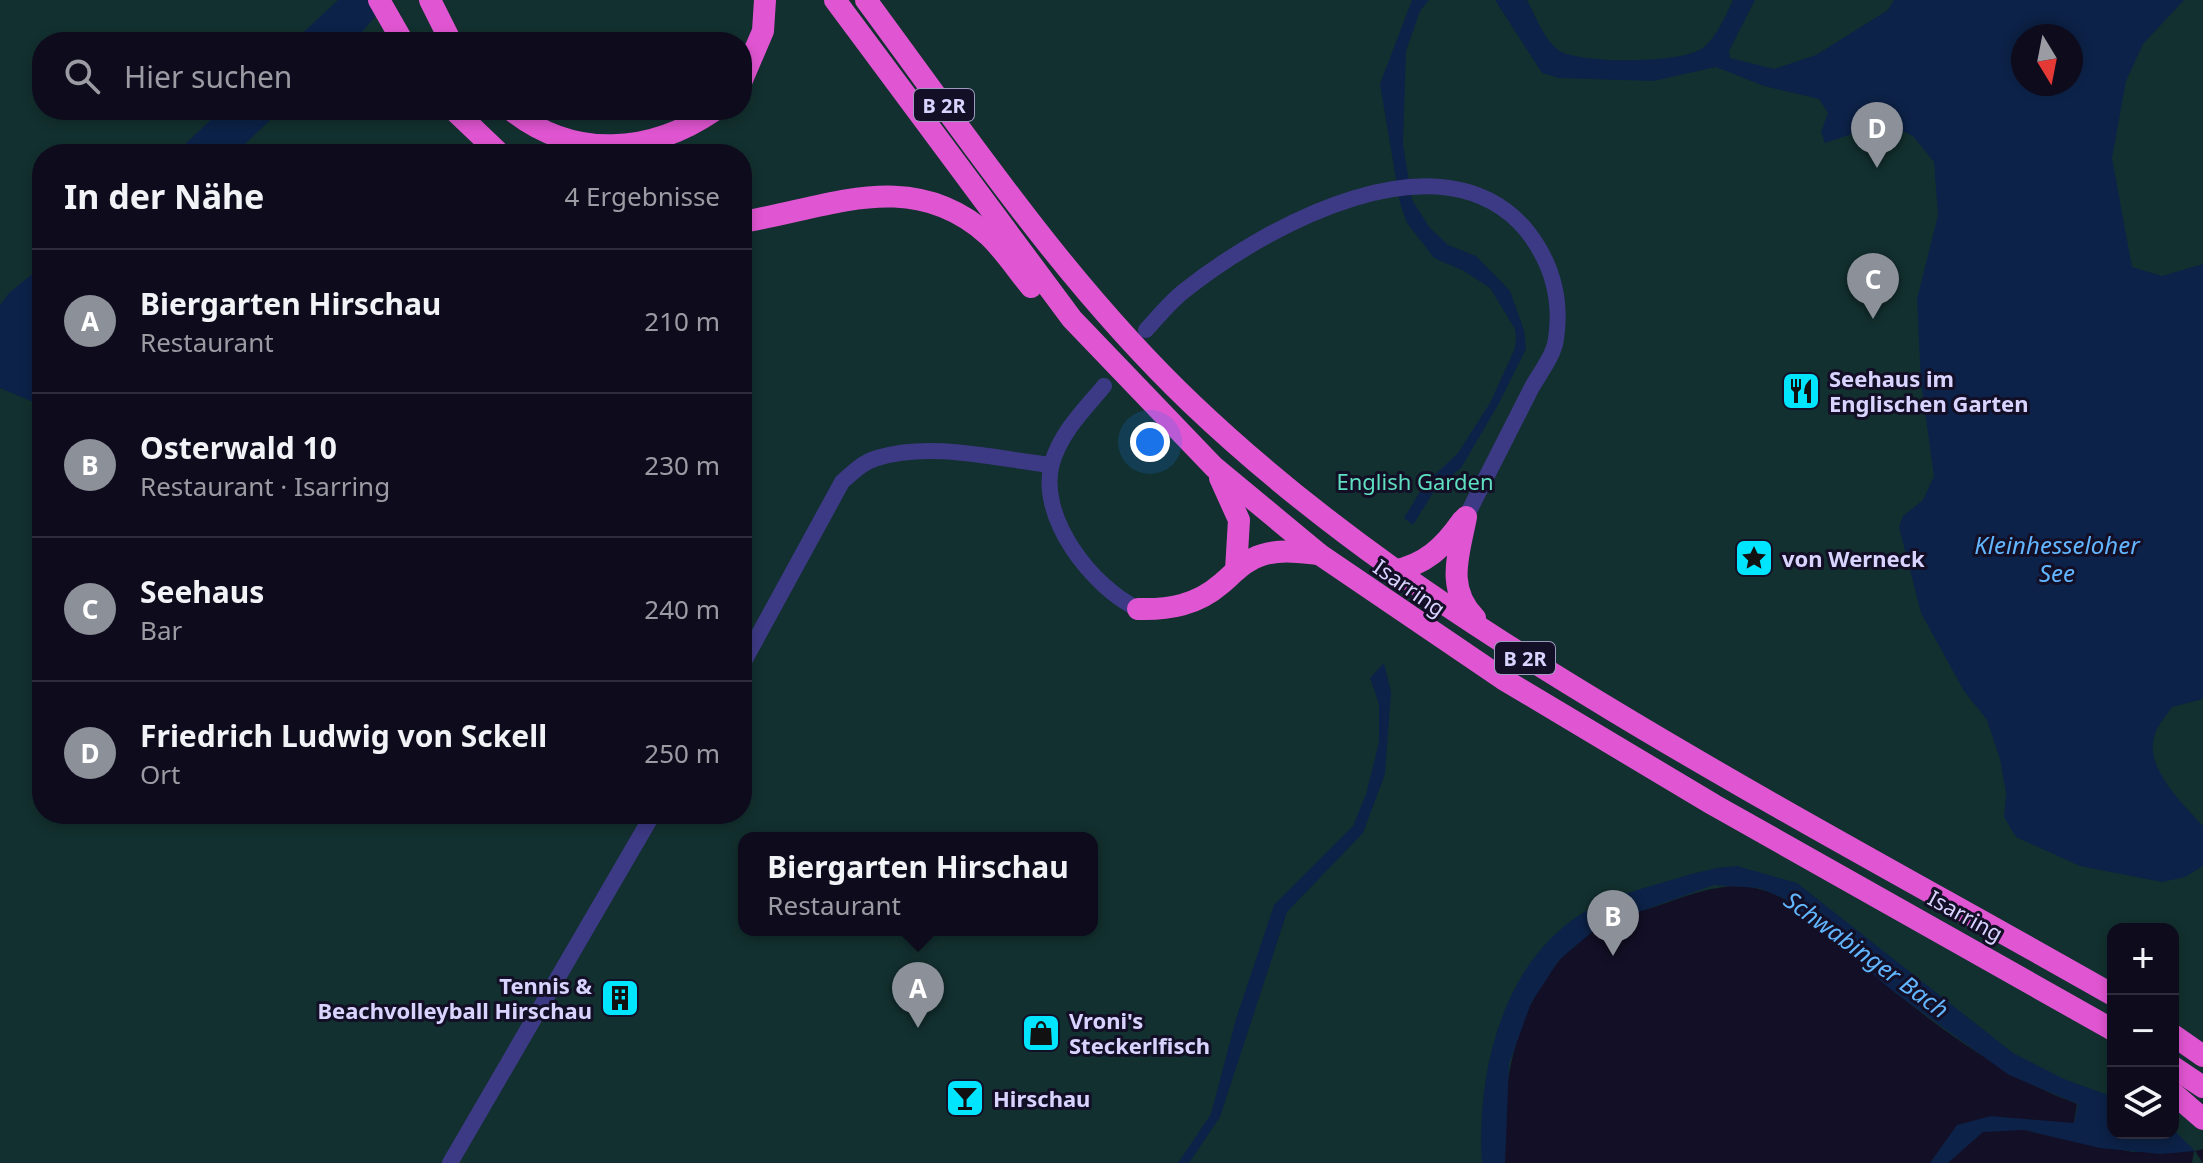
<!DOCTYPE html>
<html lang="de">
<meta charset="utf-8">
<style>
:root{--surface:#0e0b1c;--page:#1c1929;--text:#f1f3f6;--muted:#9b9ba3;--line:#2e2b3b;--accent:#8c9099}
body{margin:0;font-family:"Noto Sans",sans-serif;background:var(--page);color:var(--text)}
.controls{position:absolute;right:24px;bottom:24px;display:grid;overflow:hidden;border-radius:16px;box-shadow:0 4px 12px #0003}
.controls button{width:72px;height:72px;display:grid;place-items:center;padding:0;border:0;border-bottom:2px solid var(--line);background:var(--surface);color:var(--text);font:40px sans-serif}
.compass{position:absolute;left:2011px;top:24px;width:72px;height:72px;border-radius:50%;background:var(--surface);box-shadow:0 4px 12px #0003;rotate:170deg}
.you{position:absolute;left:1150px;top:442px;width:28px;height:28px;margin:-20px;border:6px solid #fff;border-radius:50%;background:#1a73e8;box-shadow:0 0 0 12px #1a73e833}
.badge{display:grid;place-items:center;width:52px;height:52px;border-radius:50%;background:var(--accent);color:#fff;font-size:26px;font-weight:700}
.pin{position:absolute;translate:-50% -66px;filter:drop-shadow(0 2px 4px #0008)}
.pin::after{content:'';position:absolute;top:42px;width:28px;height:24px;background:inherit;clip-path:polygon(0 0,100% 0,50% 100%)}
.popup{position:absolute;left:738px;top:832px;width:360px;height:104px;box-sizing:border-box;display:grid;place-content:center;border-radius:16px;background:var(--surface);filter:drop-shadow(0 2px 6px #0005);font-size:26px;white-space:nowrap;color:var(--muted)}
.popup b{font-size:30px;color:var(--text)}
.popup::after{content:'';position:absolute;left:50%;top:100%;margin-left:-16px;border:16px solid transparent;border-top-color:var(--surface)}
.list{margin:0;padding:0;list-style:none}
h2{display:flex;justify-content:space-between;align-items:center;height:104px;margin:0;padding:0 32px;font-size:34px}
h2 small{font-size:26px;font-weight:400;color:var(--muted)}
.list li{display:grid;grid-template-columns:52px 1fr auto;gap:24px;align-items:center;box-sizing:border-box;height:144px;padding:0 32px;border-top:2px solid var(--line)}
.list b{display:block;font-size:30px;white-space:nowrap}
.list p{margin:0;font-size:26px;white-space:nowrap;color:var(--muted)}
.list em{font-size:26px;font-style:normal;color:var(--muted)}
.icon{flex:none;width:44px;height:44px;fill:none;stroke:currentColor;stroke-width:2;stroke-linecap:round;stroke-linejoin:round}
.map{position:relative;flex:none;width:2203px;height:1163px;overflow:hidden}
.search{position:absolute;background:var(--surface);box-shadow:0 4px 12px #0003;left:32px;top:32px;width:720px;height:88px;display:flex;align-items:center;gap:20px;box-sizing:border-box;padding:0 28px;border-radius:32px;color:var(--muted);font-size:30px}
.panel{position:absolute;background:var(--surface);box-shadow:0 4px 12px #0003;left:32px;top:144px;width:720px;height:680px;border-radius:32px}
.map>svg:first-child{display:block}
.green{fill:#12302f;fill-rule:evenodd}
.water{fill:#0c2248;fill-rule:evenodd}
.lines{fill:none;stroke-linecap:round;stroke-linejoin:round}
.minor{stroke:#3d3a85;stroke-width:16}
.trunk{stroke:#e055d1;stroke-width:22}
.labels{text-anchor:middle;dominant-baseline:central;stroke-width:6;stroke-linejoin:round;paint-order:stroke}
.shield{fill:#130f26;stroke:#9e99be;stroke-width:2}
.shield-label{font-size:20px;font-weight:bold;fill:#d9d4ff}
.poi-label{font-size:22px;font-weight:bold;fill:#d9d4ff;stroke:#130f26;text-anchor:start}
.park-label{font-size:22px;fill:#5fe0c0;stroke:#130f26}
.street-label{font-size:22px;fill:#d9d4ff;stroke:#130f26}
.water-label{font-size:24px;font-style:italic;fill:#62b6ff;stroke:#130f26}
</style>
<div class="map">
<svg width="2203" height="1163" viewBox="0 0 2203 1163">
<rect width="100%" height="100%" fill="#130f26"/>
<!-- green -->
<path class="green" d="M0,0h2203v1149l-8,2 8,12h-11l2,-12 -62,1 -61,-13 6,-35c-75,-27 -151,-85 -212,-137 -26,-22 -53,-53 -83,-69 -40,-22 -77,-9 -116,5 -21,8 -49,12 -68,24 -77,48 -100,151 -93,236h-1505zM2023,36h48v48h-48zM42,42h700v68h-700zM42,154h700v660h-700zM744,838h348v92h-348zM2113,929h60v204h-60z"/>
<!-- water -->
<g class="water">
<path d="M338,0h52l-37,42h-60z"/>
<path d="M1412,0h17l-9,11 -14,40 -3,93 9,56 18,28 18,17 28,11 34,35 14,39 2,19 -28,56 -37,63 -25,20 -23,37 -9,-7 20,-33 34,-32 32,-50 25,-55 1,-11 -1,-8 -25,-41 -26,-17 -30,-13 -27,-35 -7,-20 -20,-119z"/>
<path d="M1495,0h32c8,15 18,42 33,51 21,13 125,13 144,-4 13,-11 22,-32 29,-47h22l-26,51 1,7 44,11 42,-14 72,-45 6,-10h290l-41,44 -17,37 -14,77 20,109 30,9 41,-12v435l-31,8c-5,8 -14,17 -17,27 -12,33 28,70 48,92v40l-18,11 -23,5 -82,-16 -64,-29 -12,-20 2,-24 -6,-34 -13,-39 -23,-29 -43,-78 -22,-86 4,-11 20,-16 11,-24 -13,-94 -4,-83 21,-84 -4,-53 -21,-26 -28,-13 -60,20 -4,-11 7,-19 -9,-14 -55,-13 -48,-19 -63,14 -94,-3 -17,-5zM2023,36h48v48h-48z"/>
<path d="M221,110h60l-47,44h-59z"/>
<path d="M42,266v128l-4,10 -38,-16v-83l9,-12z"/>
<path d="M1384,663l7,29 -6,82 -22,59 -76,79 -67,205 -31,46h-11l33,-49 25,-95 38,-114 79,-79 13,-32 13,-52v-38l-9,-26z"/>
<path d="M1737,866l60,17 216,170 51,26 49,18v36h60v-4l22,22 -34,3 -61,-6 -76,-18 -41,2 -35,31h-18l27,-38 34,-9 83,7 4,-19 -69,-29 -115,-83 -111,-94 -24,-10 -45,-3 -115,41 -40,34 -28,43 -22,61 -4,99h-23c-6,-88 19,-198 99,-249 23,-15 54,-23 80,-31 25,-7 50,-16 76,-17z"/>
</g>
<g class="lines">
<!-- minor -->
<g class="minor">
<path d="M1146,330c12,-13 24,-28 38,-39 80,-64 258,-163 343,-60 25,32 35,68 29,108 -2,16 -16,34 -24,48 -22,44 -44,87 -66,130"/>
<path d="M1104,386c-20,24 -43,46 -52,77 -15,54 40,124 86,146"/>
<path d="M742,665l100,-183c11,-10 21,-20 35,-24 54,-17 120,1 174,7"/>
<path d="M450,1163l203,-349"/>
</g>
<!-- trunk -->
<g class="trunk">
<path d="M379,0l24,42"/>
<path d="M430,0l21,42"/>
<path d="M835,0l237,319 142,148 105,87 184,125 211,126 399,225"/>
<path d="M866,0c102,138 201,285 326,404 127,121 270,216 420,306 164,99 334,190 501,285"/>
<path d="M742,80l21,-49 2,-31"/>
<path d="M454,110l46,44"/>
<path d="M511,110c63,50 140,44 204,0"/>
<path d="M742,222c87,-14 169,-56 246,13 16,15 29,35 43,52"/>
<path d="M1220,478l19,42 -3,50"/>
<path d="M1466,517c-7,37 -21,71 9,101"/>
<path d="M1393,571c32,-6 51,-24 69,-50"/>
<path d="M1138,609c31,1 59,-4 83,-25 13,-11 24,-24 41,-29 19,-6 37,-3 57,-1"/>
<path d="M2173,1035l30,21"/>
<path d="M2173,1067l30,20"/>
<path d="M2173,1093l30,26"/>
</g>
</g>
<!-- icons -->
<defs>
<g id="restaurant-square" transform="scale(2)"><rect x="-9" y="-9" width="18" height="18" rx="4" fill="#00e5ff" stroke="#130f26"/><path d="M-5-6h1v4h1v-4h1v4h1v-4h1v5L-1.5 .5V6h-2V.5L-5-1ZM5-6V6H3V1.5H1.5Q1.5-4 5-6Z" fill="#111"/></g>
<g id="sight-square" transform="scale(2)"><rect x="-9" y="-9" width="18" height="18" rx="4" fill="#00e5ff" stroke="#130f26"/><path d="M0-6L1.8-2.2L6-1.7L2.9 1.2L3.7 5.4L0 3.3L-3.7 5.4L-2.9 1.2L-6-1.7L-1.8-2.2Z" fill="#111"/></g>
<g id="building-square" transform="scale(2)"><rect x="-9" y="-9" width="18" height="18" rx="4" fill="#00e5ff" stroke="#130f26"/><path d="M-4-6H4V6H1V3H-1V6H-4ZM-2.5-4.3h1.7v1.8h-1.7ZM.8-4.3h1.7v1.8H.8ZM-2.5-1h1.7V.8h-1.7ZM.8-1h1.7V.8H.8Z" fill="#111"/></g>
<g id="shop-square" transform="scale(2)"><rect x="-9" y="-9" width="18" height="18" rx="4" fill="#00e5ff" stroke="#130f26"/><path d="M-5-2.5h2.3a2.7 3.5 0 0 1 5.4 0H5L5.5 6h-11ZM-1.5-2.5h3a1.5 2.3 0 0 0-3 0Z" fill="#111"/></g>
<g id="bar-square" transform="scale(2)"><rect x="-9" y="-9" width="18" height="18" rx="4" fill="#00e5ff" stroke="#130f26"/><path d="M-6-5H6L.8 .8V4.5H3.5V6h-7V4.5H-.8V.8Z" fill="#111"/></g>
</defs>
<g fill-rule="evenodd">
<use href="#restaurant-square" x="1801" y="391"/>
<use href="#sight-square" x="1754" y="558"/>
<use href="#building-square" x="620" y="998"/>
<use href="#shop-square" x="1041" y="1033"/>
<use href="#bar-square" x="965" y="1098"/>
</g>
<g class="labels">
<!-- shield labels -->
<g class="shield">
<rect x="914" y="89" width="60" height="32" rx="6"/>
<rect x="1495" y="642" width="60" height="32" rx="6"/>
</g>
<g class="shield-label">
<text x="944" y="105">B 2R</text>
<text x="1525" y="658">B 2R</text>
</g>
<!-- poi labels -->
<g class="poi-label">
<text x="1829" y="378">Seehaus im<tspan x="1829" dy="25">Englischen Garten</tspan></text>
<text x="1782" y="558">von Werneck</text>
<text x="592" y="985" text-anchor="end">Tennis &amp;<tspan x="592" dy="25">Beachvolleyball Hirschau</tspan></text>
<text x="1069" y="1020">Vroni's<tspan x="1069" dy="25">Steckerlfisch</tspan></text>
<text x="993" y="1098">Hirschau</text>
</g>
<!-- park labels -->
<g class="park-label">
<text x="1415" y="481">English Garden</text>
</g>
<!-- street labels -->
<g class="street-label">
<text transform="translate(1410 587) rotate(35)">Isarring</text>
<text transform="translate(1966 915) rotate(29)">Isarring</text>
</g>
<!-- water labels -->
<g class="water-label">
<text x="2057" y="544">Kleinhesseloher<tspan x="2057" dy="28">See</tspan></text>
<text transform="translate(1867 954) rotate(36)">Schwabinger Bach</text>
</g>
</g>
</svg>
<div class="controls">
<button>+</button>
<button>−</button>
<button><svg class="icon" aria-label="layers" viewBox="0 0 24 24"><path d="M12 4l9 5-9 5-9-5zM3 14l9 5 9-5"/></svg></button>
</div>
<svg class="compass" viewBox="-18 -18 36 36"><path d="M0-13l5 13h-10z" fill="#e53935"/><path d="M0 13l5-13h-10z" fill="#9b9ba3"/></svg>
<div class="you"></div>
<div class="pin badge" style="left:918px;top:1028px">A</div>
<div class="popup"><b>Biergarten Hirschau</b>Restaurant</div>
<div class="pin badge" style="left:1613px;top:956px">B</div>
<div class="pin badge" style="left:1873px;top:319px">C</div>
<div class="pin badge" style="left:1877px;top:168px">D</div>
<div class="search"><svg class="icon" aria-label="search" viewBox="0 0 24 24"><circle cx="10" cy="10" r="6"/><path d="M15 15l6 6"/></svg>Hier suchen</div>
<section class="panel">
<h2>In der Nähe<small>4 Ergebnisse</small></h2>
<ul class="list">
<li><span class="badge">A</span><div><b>Biergarten Hirschau</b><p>Restaurant</p></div><em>210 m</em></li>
<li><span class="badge">B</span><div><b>Osterwald 10</b><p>Restaurant · Isarring</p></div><em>230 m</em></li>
<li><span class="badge">C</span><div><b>Seehaus</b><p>Bar</p></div><em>240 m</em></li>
<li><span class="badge">D</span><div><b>Friedrich Ludwig von Sckell</b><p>Ort</p></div><em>250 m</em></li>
</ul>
</section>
</div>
